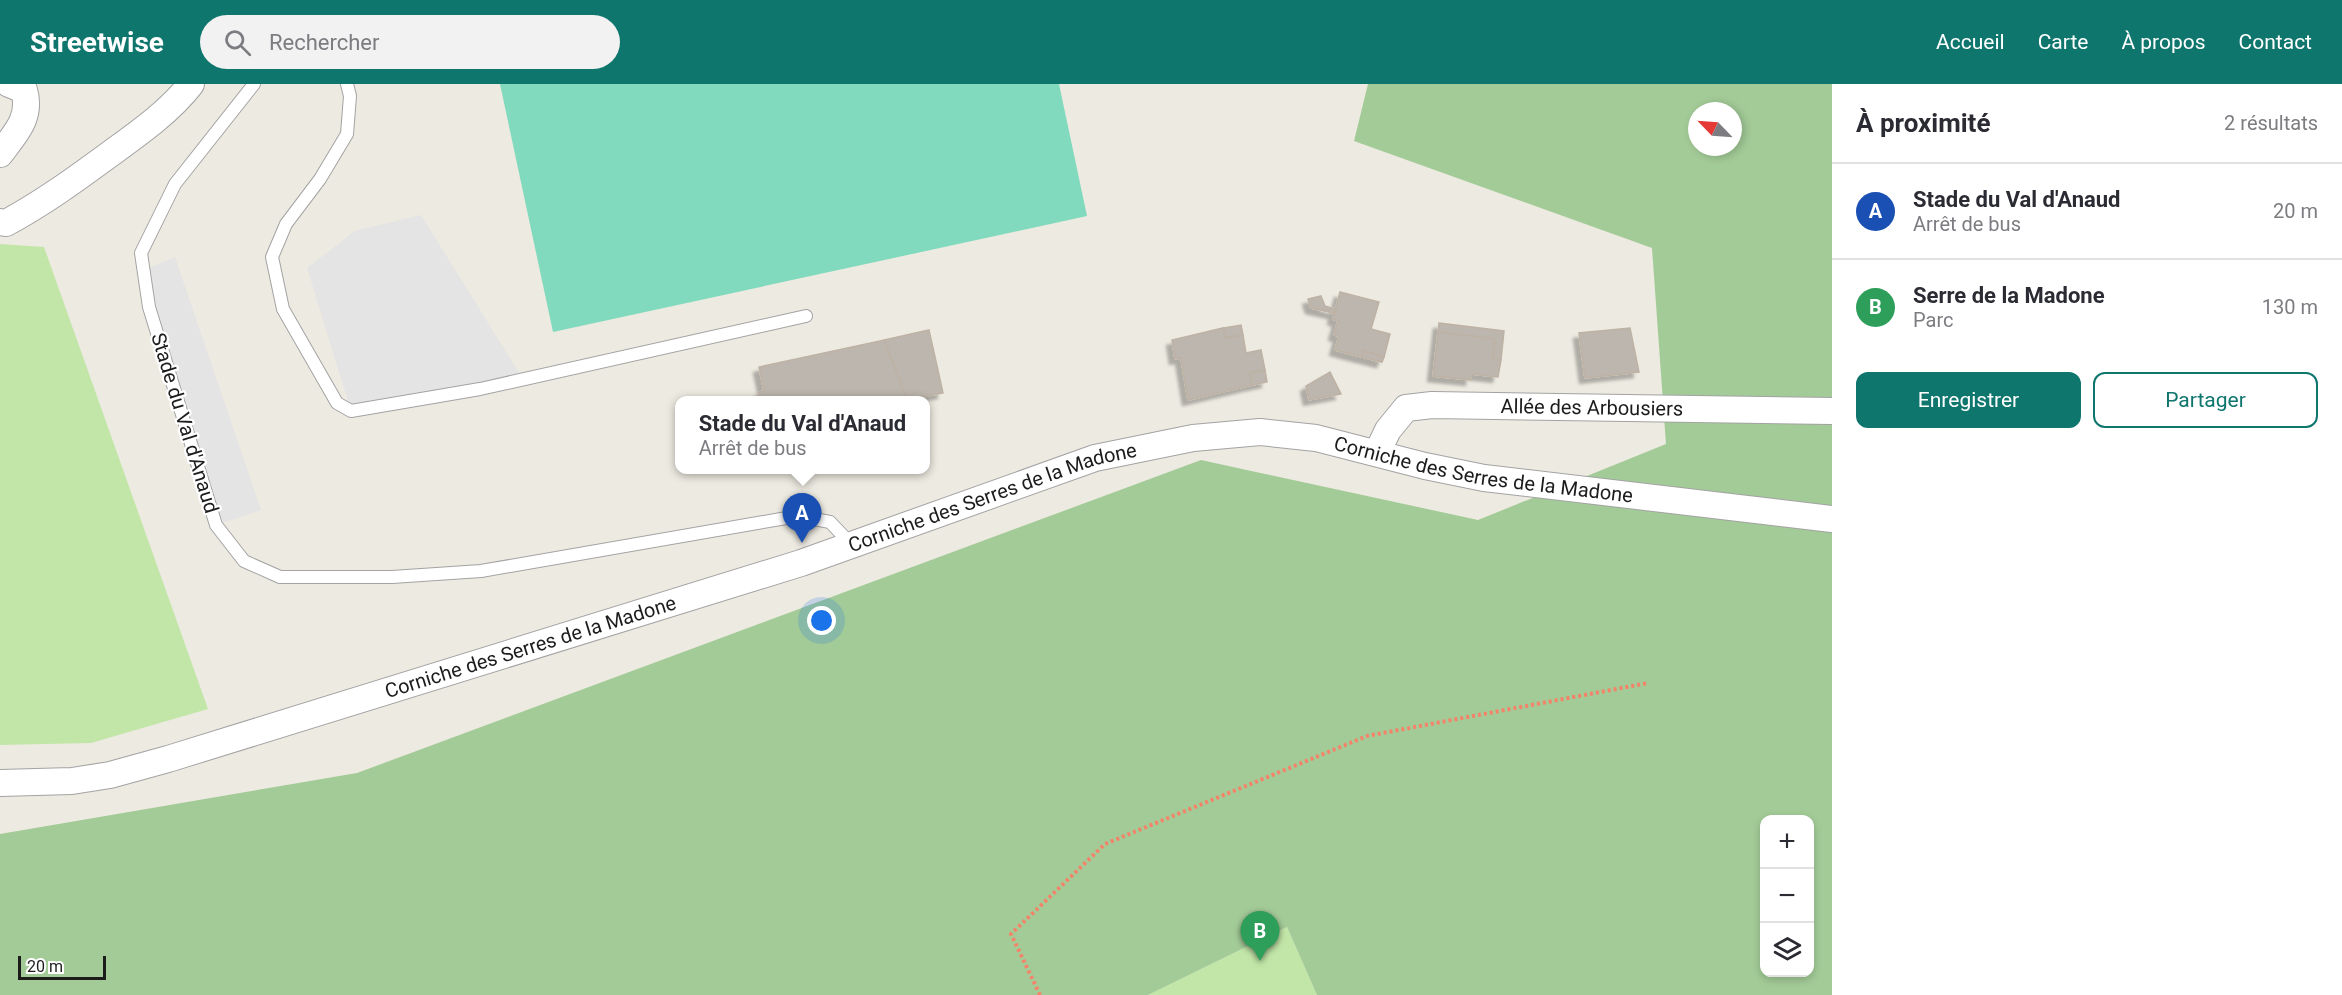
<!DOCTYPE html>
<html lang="fr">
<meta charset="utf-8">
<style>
:root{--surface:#fff;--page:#f2f2f3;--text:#2b2b33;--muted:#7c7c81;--line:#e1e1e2;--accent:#0f766e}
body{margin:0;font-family:Roboto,sans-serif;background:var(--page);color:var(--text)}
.controls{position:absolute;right:18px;bottom:18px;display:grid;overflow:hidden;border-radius:12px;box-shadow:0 3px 9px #0003}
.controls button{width:54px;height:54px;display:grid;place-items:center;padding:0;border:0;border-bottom:2px solid var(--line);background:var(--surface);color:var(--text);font:30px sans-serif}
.compass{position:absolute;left:1688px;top:18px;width:54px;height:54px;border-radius:50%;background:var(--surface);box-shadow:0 3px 9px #0003;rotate:295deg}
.scale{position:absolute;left:18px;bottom:15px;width:88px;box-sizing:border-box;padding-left:6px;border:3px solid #1c1c1c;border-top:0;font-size:16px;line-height:21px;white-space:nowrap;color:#1c1c1c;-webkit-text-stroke:4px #fff;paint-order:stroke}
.you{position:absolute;left:822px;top:537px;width:21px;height:21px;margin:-15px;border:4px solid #fff;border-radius:50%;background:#1a73e8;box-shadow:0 0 0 9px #1a73e833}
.badge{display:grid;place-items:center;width:39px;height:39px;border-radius:50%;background:var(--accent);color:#fff;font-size:20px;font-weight:700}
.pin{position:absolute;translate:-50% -50px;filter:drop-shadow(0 2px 3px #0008)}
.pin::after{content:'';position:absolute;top:32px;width:21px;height:18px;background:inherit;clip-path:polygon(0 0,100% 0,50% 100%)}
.popup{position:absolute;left:675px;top:312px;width:255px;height:78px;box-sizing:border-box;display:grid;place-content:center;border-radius:12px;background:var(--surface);filter:drop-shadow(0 2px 4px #0005);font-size:20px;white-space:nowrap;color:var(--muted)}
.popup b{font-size:22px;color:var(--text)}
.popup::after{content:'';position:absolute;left:50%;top:100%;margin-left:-12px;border:12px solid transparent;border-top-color:var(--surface)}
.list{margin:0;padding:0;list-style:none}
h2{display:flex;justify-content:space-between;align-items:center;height:78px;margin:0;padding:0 24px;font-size:26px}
h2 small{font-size:20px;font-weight:400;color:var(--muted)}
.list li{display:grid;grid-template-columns:39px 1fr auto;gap:18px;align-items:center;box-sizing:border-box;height:96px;padding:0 24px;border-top:2px solid var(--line)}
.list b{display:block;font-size:22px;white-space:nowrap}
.list p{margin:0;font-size:20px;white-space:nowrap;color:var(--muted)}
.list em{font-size:20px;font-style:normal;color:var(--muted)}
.actions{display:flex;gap:12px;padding:18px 24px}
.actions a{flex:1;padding:14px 0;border:2px solid var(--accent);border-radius:12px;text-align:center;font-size:21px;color:var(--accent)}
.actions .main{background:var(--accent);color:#fff}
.icon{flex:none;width:33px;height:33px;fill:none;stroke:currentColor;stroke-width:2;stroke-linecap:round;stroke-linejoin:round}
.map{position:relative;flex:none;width:1832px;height:911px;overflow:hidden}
header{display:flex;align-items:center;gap:36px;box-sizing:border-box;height:84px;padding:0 30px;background:var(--accent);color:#fff}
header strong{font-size:28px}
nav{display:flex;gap:33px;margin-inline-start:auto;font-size:21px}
.search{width:420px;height:54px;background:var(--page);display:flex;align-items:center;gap:15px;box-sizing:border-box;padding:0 21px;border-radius:33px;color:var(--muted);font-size:22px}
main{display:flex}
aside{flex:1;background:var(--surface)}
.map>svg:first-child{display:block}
.grass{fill:#c2e6a8}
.forest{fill:#a3cb97;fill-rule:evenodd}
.pitch{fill:#81dabe}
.parking{fill:#e4e4e4}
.building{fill:#bdb6ae;stroke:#beb2a4;stroke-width:1.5;filter:url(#shadow)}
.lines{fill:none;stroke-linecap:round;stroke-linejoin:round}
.lane-casing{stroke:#a3a3a3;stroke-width:14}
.street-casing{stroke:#a3a3a3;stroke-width:28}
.path{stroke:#f5836a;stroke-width:4;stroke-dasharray:3 3;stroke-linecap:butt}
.lane{stroke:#fff;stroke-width:12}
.street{stroke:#fff;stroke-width:26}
.labels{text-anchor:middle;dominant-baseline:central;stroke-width:4.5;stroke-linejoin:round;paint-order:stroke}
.street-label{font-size:20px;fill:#1c1c1c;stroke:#fff}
</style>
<header>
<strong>Streetwise</strong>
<div class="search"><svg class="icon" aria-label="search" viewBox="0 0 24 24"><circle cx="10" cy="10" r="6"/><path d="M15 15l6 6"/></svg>Rechercher</div>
<nav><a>Accueil</a><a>Carte</a><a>À propos</a><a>Contact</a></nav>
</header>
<main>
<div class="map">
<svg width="1832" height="911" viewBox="0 0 1832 911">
<defs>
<filter id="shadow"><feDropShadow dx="-5.5" dy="5.5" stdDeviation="1.5" flood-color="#0004"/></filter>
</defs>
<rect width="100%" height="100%" fill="#edeae1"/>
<!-- grass -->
<g class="grass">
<path d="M0,160l44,3 164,462 -117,34 -91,2z"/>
<path d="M1287,843l30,68h-169z"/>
</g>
<!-- forest -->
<path class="forest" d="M1368,0h464v911h-515l-30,-68 -139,68h-1148v-161l357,-61 844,-313 277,60 188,-76 -14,-196 -298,-107zM1697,27h36v36h-36zM1764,736h46v152h-46z"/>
<!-- pitch -->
<path class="pitch" d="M500,0h559l28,132 -534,116z"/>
<!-- parking -->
<g class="parking">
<path d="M421,131l102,164 -172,32 -44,-143 48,-37z"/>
<path d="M175,173l86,253 -45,15 -72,-255z"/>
</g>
<!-- building -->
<g class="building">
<path d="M1340,208l39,10 -8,27 19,5 -6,23 -21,-6 -1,6 -27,-7 4,-14 -5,-1 4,-14 -5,-2z"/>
<path d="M1321,212l4,10 10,3 -1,4 -23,-5 -3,-9z"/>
<path d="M1439,239l65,8 -3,29 -9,-1 3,-20 -57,-7z"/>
<path d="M1241,241l2,10 -18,3 -2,-10z"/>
<path d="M1223,244l2,10 18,-3 3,18 15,-3 4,20 -15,3 2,12 -64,15 -7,-42 -6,1 -3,-19z"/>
<path d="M1630,244l9,44 -54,6 -6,-45z"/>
<path d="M929,246l14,63 -36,7 -23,-60z"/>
<path d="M1438,248l57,7 -3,20 9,1 -3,17 -27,-3v6l-38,-4z"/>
<path d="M884,256l23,60h-146l-2,-8 5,-1 -5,-24z"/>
<path d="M1363,267l21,6 -2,5 -20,-5z"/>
<path d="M1265,286l2,12 -15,3 -2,-12z"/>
<path d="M1330,288l11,22 -32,6 -3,-14z"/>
</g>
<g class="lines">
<!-- lane casing -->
<g class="lane-casing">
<g id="lane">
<path d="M254,0l-79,100 -34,69 8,54 67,218 28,36 36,16h112l89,-6 317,-55 32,6 20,21"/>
<path d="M347,0l3,12 -3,38 -27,45 -34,45 -14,33 11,52 54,94 14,8 129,-22 326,-73"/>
</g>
</g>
<!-- street casing -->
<g class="street-casing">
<g id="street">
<path d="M0,70c16,-21 32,-37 24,-64l-15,-6"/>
<path d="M0,138l6,1c37,-20 70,-44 104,-69 29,-21 59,-42 81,-70"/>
<path id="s1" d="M1377,369l11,-23 18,-22 26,-3 400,6"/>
<path id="s2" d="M0,699l72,-2 38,-6 58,-16 633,-196 294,-105 98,-20 67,-6 56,6 109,28 59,12 348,41"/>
</g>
</g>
<!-- path -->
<path class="path" d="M1040,911l-29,-61 94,-90 262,-108 281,-53"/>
<!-- lane -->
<use href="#lane" class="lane"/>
<!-- street -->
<use href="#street" class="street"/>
</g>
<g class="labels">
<!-- street labels -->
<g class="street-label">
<text stroke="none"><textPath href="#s1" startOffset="240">Allée des Arbousiers</textPath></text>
<text transform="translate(185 339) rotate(73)">Stade du Val d'Anaud</text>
<text stroke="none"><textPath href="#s2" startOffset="1540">Corniche des Serres de la Madone</textPath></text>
<text stroke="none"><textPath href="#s2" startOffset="1036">Corniche des Serres de la Madone</textPath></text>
<text stroke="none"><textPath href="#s2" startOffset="550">Corniche des Serres de la Madone</textPath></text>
</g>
</g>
</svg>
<div class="controls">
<button>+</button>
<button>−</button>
<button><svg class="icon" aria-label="layers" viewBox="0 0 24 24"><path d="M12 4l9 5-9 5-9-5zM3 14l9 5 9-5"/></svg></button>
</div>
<svg class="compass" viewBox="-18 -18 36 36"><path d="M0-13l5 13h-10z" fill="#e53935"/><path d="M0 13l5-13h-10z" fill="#7c7c81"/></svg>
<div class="scale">20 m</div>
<div class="you"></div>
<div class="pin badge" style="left:802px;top:459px;background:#1a4fb4">A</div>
<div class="popup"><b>Stade du Val d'Anaud</b>Arrêt de bus</div>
<div class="pin badge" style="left:1260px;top:877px;background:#2e9e5b">B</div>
</div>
<aside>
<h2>À proximité<small>2 résultats</small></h2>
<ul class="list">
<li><span class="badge" style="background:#1a4fb4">A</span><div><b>Stade du Val d'Anaud</b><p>Arrêt de bus</p></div><em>20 m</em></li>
<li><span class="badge" style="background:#2e9e5b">B</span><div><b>Serre de la Madone</b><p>Parc</p></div><em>130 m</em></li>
</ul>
<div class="actions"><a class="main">Enregistrer</a><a>Partager</a></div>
</aside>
</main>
